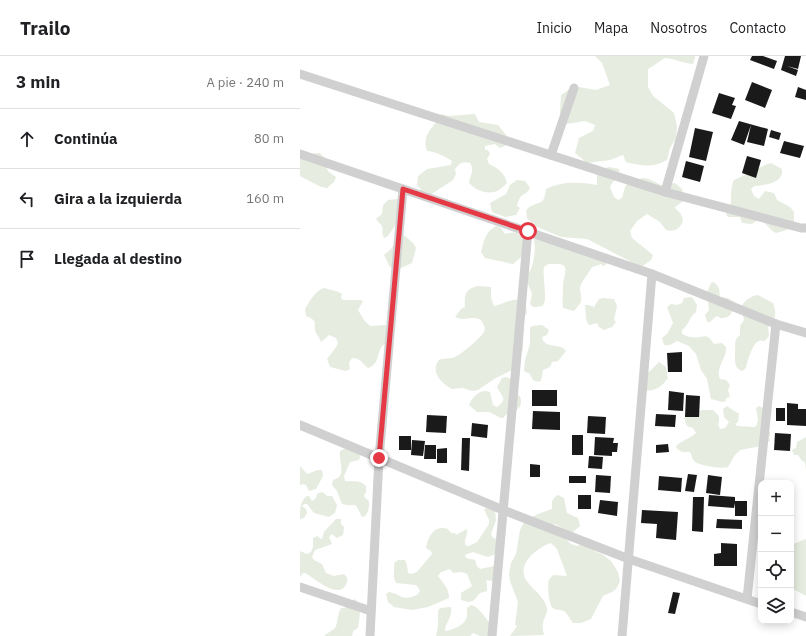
<!DOCTYPE html>
<html lang="es">
<meta charset="utf-8">
<style>
:root{--surface:#fff;--page:#f2f2f2;--text:#202124;--muted:#757577;--line:#e0e0e0}
body{margin:0;font-family:"IBM Plex Sans",sans-serif;background:var(--page);color:var(--text)}
.controls{position:absolute;right:12px;bottom:12px;display:grid;overflow:hidden;border-radius:8px;box-shadow:0 2px 10px #0003}
.controls button{width:36px;height:36px;display:grid;place-items:center;padding:0;border:0;border-bottom:1px solid var(--line);background:var(--surface);color:var(--text);font:20px sans-serif}
.stop{position:absolute;width:12px;height:12px;margin:-9px;border:3px solid #e63946;border-radius:50%;background:#fff}
.stop.end{background:#e63946;border-color:#fff;box-shadow:0 1px 4px #0008}
.list{margin:0;padding:0;list-style:none}
h2{display:flex;justify-content:space-between;align-items:center;height:52px;margin:0;padding:0 16px;font-size:17px}
h2 small{font-size:13px;font-weight:400;color:var(--muted)}
.list li{display:grid;grid-template-columns:26px 1fr auto;gap:12px;align-items:center;box-sizing:border-box;height:60px;padding:0 16px;border-top:1px solid var(--line)}
.list b{display:block;font-size:15px;white-space:nowrap}
.list em{font-size:13px;font-style:normal;color:var(--muted)}
.icon{flex:none;width:22px;height:22px;fill:none;stroke:currentColor;stroke-width:2;stroke-linecap:round;stroke-linejoin:round}
.map{position:relative;flex:none;width:506px;height:580px;overflow:hidden}
header{display:flex;align-items:center;gap:24px;box-sizing:border-box;height:56px;padding:0 20px;background:var(--surface);border-bottom:1px solid var(--line)}
header strong{font-size:19px}
nav{display:flex;gap:22px;margin-inline-start:auto;font-size:14px}
main{display:flex}
aside{flex:1;background:var(--surface)}
.map>svg:first-child{display:block}
.green{fill:#e6ecdf}
.building{fill:#1a1a1a}
.lines{fill:none;stroke-linecap:round;stroke-linejoin:round}
.street{stroke:#d0d0d0;stroke-width:9}
.route{stroke:#e63946;stroke-width:5}
</style>
<header>
<strong>Trailo</strong>
<nav><a>Inicio</a><a>Mapa</a><a>Nosotros</a><a>Contacto</a></nav>
</header>
<main>
<aside>
<h2>3 min<small>A pie · 240 m</small></h2>
<ul class="list">
<li><svg class="icon" aria-label="ahead" viewBox="0 0 24 24"><path d="M12 20V5M6 11l6-6 6 6"/></svg><div><b>Continúa</b></div><em>80 m</em></li>
<li><svg class="icon" aria-label="left" viewBox="0 0 24 24"><path d="M17 20v-9H6M10 6l-5 5 5 5"/></svg><div><b>Gira a la izquierda</b></div><em>160 m</em></li>
<li><svg class="icon" aria-label="arrive" viewBox="0 0 24 24"><path d="M6 21V4h12l-3 4 3 4H6"/></svg><div><b>Llegada al destino</b></div></li>
</ul>
</aside>
<div class="map">
<svg width="506" height="580" viewBox="0 0 506 580">
<rect width="100%" height="100%" fill="#fff"/>
<!-- green -->
<g class="green">
<path d="M295,0h100v2l-2,6c-10,-1 -18,-5 -28,-6l-17,11v18l5,9 21,17 3,13 -1,12 -6,10 -3,12c-14,8 -25,6 -41,2l-3,-7 -13,5 -23,3 -12,-10 4,-15 14,-7 2,-6 -10,-4 -19,3 -6,-11 1,-18 9,-6 9,-2 17,3 14,-5 -8,-22z"/>
<path d="M141,58l8,2 26,-2 4,8 19,3 13,16 1,2 -12,5 -5,-4 -10,2v4h3l2,4 -3,5 2,5c10,5 15,8 18,19 -4,4 -9,9 -14,9 -8,2 -19,-3 -24,-9 1,-7 6,-13 1,-20 -8,-2 -10,0 -15,6l1,5 -3,6 -26,17 -10,-12 1,-9 9,-7 24,-4 1,-4c-6,-4 -18,-10 -25,-10 -6,-18 7,-22 14,-37z"/>
<path d="M0,94l9,4 11,-1 6,6 -1,7 4,6 7,5 -2,5 -5,4 -1,2 -7,-1 -21,-11z"/>
<path d="M471,107l11,6c2,15 -17,16 -28,17l-3,3 3,7 5,3 6,-8 9,2 3,7 13,7 4,5v9l-7,9 -11,3c-6,-3 -8,-8 -14,-12h-6l-4,3 -10,-1 -2,-6h-12l-2,-3c9,-10 2,-22 8,-34 13,-5 24,-13 37,-17z"/>
<path d="M309,111l10,2c2,8 -6,11 -9,18l4,10 4,3 4,-2 3,-11 2,-3 10,-4 6,-2 6,1 12,6 14,-2 7,6 3,11 -10,7v1l6,6 2,7c-4,9 -9,11 -17,9l-6,-8 -13,-8 -10,7 -7,10 2,7 21,17 -2,5 -10,7 -54,-28 -26,-2 -26,-11 -8,-8 -1,-8c11,-11 18,-1 20,-21 16,-8 33,-7 51,-4v-9l-1,-2 6,-5z"/>
<path d="M217,124l8,1 5,7c-5,10 -9,2 -13,18l3,2 -4,7 -11,2 -13,-5 -2,-9 16,-9 4,-9z"/>
<path d="M97,143l5,3 -6,22 -8,12 -4,2 -2,-6 1,-3 -2,-5 -2,-1 -3,-4 6,-5 1,-9 5,-5z"/>
<path d="M196,170l5,2 4,6c17,-5 18,4 23,17l-15,13 -28,-6 -4,-6c3,-11 4,-20 15,-26z"/>
<path d="M105,180l8,7 3,5 -4,15 -13,6 -9,-2 -6,-12 7,-6 8,-12z"/>
<path d="M236,183l72,23 -4,4h-2v-2l-10,3c-3,6 -12,16 -12,21 0,5 2,9 1,14l-7,9 -11,-3c-1,-8 0,-15 0,-23 0,-8 9,-22 -7,-21 -6,0 -8,-1 -12,3 -2,8 4,34 -1,38 -3,2 -8,2 -10,2l-3,-3 2,-10 -5,-13v-6c7,-7 9,-25 7,-35z"/>
<path d="M414,226l5,6 1,9 8,1 4,3h2c0,10 -3,18 -14,17l-2,-2 -3,1 -5,5h-3l-2,-7 4,-5 -2,-17 4,-10z"/>
<path d="M178,230l13,1v11l3,8c11,-2 21,-10 31,-5l2,11 -3,6 -1,31 -3,7 -8,14 -18,9 -16,11 -6,1 -9,-3 -11,1c-11,-6 -22,-17 -13,-29 4,-2 8,-1 13,-2 6,0 29,-21 32,-26 2,-5 -1,-8 -3,-12 -10,-5 -16,2 -26,-3l6,-8 4,-2c-1,-12 0,-18 13,-21z"/>
<path d="M24,232l15,4 3,2 -1,4 2,2h17l3,1 -5,9 6,10 6,6 16,-1 1,18c-12,4 -5,21 -19,25 -7,-5 -5,-9 -16,-10l-3,5 1,6 -4,2 -16,-4 -3,-8c4,-5 9,-11 11,-16l-2,-5 -7,-3 -8,7c-1,-3 -3,-6 -5,-9 -4,-11 4,-11 -10,-17l-1,-7c4,-7 10,-18 19,-21z"/>
<path d="M458,239l15,8c4,11 3,16 -5,24l1,9 -4,5c-2,0 -4,-1 -6,0 -6,1 -12,21 -13,27l-4,3c-8,-3 -7,-10 -7,-17 1,-8 -2,-14 5,-19v-9l4,-6 -3,-13c4,-7 10,-11 17,-12z"/>
<path d="M392,241l5,8 -1,7c-7,5 -7,13 -14,18v4c3,1 7,3 9,3 12,3 14,-7 23,7l8,-1 4,4c1,12 -11,20 -6,32l6,1 4,5 -2,5 2,7 -4,1v3l-4,1 -11,-3 -4,-20 -6,-9 -5,-16 -7,-8 -12,-5 -7,4h-6l-2,-7 5,-4 6,-11 -6,-16 4,-3 6,1 5,-2 2,-5z"/>
<path d="M303,242l11,1 3,7 -3,14 2,2 -4,5 -8,3 -5,-3 -2,-4 -7,2 -2,-1c-3,-6 -2,-12 -3,-19h3l6,2 5,-8z"/>
<path d="M242,269l7,5 -2,5 -5,2 1,4c8,8 18,2 23,10l-8,10 -6,1 -2,5 -7,3 -2,11c-6,2 -9,-1 -11,-7l-6,-3 1,-11 5,-16v-16l2,-2z"/>
<path d="M359,306l7,5 2,13 -1,-1 -1,1c-4,8 -14,11 -22,11l-4,-10z"/>
<path d="M206,321l5,2 2,14 7,3c5,18 -11,13 -17,22h-2l-12,-6h-12l-8,-7c3,-8 12,-17 21,-13l3,13 4,2c12,-9 4,-11 0,-20l5,-9z"/>
<path d="M427,350l12,8 -1,8 -3,2 2,2 17,1 3,-2 1,-6 -2,-11 3,-2 7,4 2,20 2,2v3l-1,2 1,4h-1l-3,4 -26,5 -5,5 -7,12c-6,2 -29,-1 -34,-6 -2,-2 -2,-6 -4,-9h-8l-6,-4 1,-3c6,-5 14,-7 19,-12l-3,-5 -6,-2 -3,-8 2,-1 16,-7h11l6,6v5l-1,3 2,5 5,-1 4,-6 -5,-5 -1,-8z"/>
<path d="M506,381v33l-1,-8 -3,-1 -4,-6h-4l-2,-5 4,-2 1,-6z"/>
<path d="M46,392l13,4 1,5 -1,3 -9,2 -6,14 1,5c8,1 15,-2 21,5v6l-2,3 1,3 4,3c0,7 0,11 -5,16h-2c-9,-18 -4,-9 -20,-13l-5,-13 -5,-6 1,-5c15,-4 5,-19 7,-29z"/>
<path d="M0,410l7,8 11,-4h4l1,6 -7,13 -7,2 -3,-6 -3,-1 -3,1z"/>
<path d="M21,436l3,1 3,3h5l5,9 -2,8 -6,4 -15,-4 -7,-9h-3l-2,2 4,3 1,4 -3,5 -4,1c0,-10 0,-18 7,-23h2l3,5 4,-3 1,-4z"/>
<path d="M258,439l6,3 3,15 11,5 2,8 -7,6 -6,-1 -12,-7 -3,1 19,19 6,2 9,-3 8,6 2,3 6,2 9,7 7,11 2,9 -3,7 -5,4 -9,4 -12,23 -10,4h-8c-3,-3 -5,-9 -9,-12 -4,-2 -9,0 -12,-4 -3,-3 -5,-23 -3,-27 1,-2 3,-4 4,-5l14,1 -10,-27 -6,-6 -3,1c-13,6 -31,20 -22,36 6,9 18,16 21,28 1,6 -3,9 -4,15 -1,4 0,8 1,12l-34,1 7,-10 -2,-1 3,-23 -8,-21 -1,-7 2,-11 5,-9 4,-24 3,-6 3,-4 12,-6 14,-5v-8l4,-5z"/>
<path d="M187,452l8,3 1,9 -5,14 2,4 4,1 -1,15 -8,3 -15,-5 -8,3 1,3 9,2 2,6 3,3 15,-3 4,13 -7,2 -6,-1 1,4v7l-7,2 -7,8 -5,1 -7,-2v-7l11,-7 -5,-12 -5,-2 -9,1 -3,-4 -9,3 -3,4c5,7 11,12 11,22l-21,9 -16,3 -18,-3 -6,-5 -2,-8 3,-2c13,2 11,10 28,3l3,-4 -2,-4 -2,-2 -20,-2c-4,-7 -1,-13 -2,-20l4,-3h7l2,5 1,8 3,1 6,-2 15,-18 -1,-3 -5,-3c2,-11 8,-24 22,-19l3,4h4l1,2 11,-6c1,6 -4,11 -1,17h3l8,-4 12,-18v-4l-5,-11z"/>
<path d="M36,463h5v5l3,3 -1,8 -6,3 -5,-4 -3,3 3,7 -17,6 -3,7 2,3 8,4 4,9 8,3 10,-2c3,3 4,5 3,8 -7,21 -33,-5 -42,-9h-2l-3,4v-26l7,3 4,-2 2,-5v-9l4,-2 4,3h1l2,-7z"/>
<path d="M506,483v57l-13,-7 -2,-6v-35l2,-4z"/>
<path d="M55,543c8,8 4,19 3,29l-5,3 -1,5h-28c3,-3 8,-5 11,-8 3,-4 2,-13 6,-20h4l3,-5z"/>
<path d="M171,549c9,1 22,23 25,31h-16l-7,-3 -3,3h-34l2,-9v-16l2,-3 11,-1c2,10 -5,14 -6,23l1,1c6,-1 18,-6 20,-12 2,-3 1,-8 1,-11z"/>
</g>
<!-- building -->
<g class="building">
<path d="M452,0h11l14,5 -3,8 -24,-9z"/>
<path d="M485,0h16l-3,13 -11,-3 11,4 -2,6 -15,-6z"/>
<path d="M452,26l20,8 -7,18 -20,-8z"/>
<path d="M498,31l8,3v10l-11,-3z"/>
<path d="M419,37l16,5 -3,7 4,1 -5,13 -19,-6z"/>
<path d="M439,65l29,8 -4,17 -17,-4 4,-17 -7,20 -13,-5z"/>
<path d="M395,72l18,4 -7,29 -17,-4z"/>
<path d="M471,74l10,3 -2,7 -10,-3z"/>
<path d="M484,85l20,5 -4,12 -20,-5z"/>
<path d="M447,100l14,4 -5,18 -14,-5z"/>
<path d="M386,105l18,5 -4,16 -18,-5z"/>
<path d="M382,296v20h-14l-1,-19z"/>
<rect x="232" y="334" width="25" height="16"/>
<path d="M369,335l15,2 -1,18 -15,-1z"/>
<path d="M386,339l14,1 -1,21h-14z"/>
<path d="M487,347l11,1v5h8v17l-19,-1z"/>
<rect x="476" y="352" width="9" height="13"/>
<path d="M233,355l27,1v18l-28,-1z"/>
<path d="M356,358l20,1 -1,12 -20,-1z"/>
<path d="M127,359l20,1 -1,17 -20,-1z"/>
<path d="M288,360l18,1 -1,17 -18,-1z"/>
<path d="M172,367l16,2 -1,13 -16,-2z"/>
<path d="M475,377l16,1 -1,17 -16,-1z"/>
<rect x="272" y="379" width="11" height="20"/>
<rect x="99" y="380" width="12" height="14"/>
<path d="M295,381l19,1 -1,5h5l-1,9h-5v4l-18,-1z"/>
<path d="M162,382h8l-1,33 -8,-1z"/>
<path d="M112,384l13,1 -2,15 -12,-1z"/>
<path d="M368,388l1,8 -13,1v-8z"/>
<path d="M125,389h11v14h-12z"/>
<path d="M147,392v15h-10v-14z"/>
<path d="M289,400l14,1 -1,12 -14,-1z"/>
<path d="M230,408l10,1v12h-10z"/>
<path d="M388,418l9,1 -3,17 -9,-1z"/>
<path d="M296,419l15,1 -1,17 -15,-1z"/>
<path d="M408,419l14,2 -2,18 -14,-2z"/>
<rect x="269" y="420" width="17" height="7"/>
<path d="M359,420l23,2 -1,14 -23,-2z"/>
<rect x="278" y="439" width="13" height="14"/>
<path d="M409,439l26,2v4h12v15h-12v-13l-1,5 -26,-2z"/>
<path d="M393,441h11l-1,35 -11,-1z"/>
<path d="M300,444l18,2 -1,14 -19,-3z"/>
<path d="M342,454l36,2 -2,28 -20,-2 1,-14 -16,-1z"/>
<path d="M417,463l25,1v9l-26,-1z"/>
<path d="M421,487l16,1v22h-23v-12l7,-1z"/>
<path d="M373,536l7,1 -5,21 -7,-1z"/>
</g>
<g class="lines">
<!-- street -->
<g class="street">
<path d="M0,18l365,118 136,36h5"/>
<path d="M0,98l352,120 124,50 30,9"/>
<path d="M251,99l23,-67"/>
<path d="M365,136l39,-136"/>
<path d="M0,369l203,85 126,49 132,45"/>
<path d="M0,531l71,24"/>
<path d="M447,543l29,-275"/>
<path d="M491,556l15,5"/>
<path d="M70,580l9,-178 24,-269"/>
<path d="M192,580l36,-405"/>
<path d="M322,580l30,-362"/>
</g>
</g>
<g class="lines">
<!-- route -->
<path class="route" d="M79,402l24,-269 125,42"/>
</g>
</svg>
<div class="controls">
<button>+</button>
<button>−</button>
<button><svg class="icon" aria-label="locate" viewBox="0 0 24 24"><circle cx="12" cy="12" r="6"/><path d="M12 2v4M12 18v4M2 12h4M18 12h4"/></svg></button>
<button><svg class="icon" aria-label="layers" viewBox="0 0 24 24"><path d="M12 4l9 5-9 5-9-5zM3 14l9 5 9-5"/></svg></button>
</div>
<div class="stop" style="left:228px;top:175px"></div>
<div class="stop end" style="left:79px;top:402px"></div>
</div>
</main>
